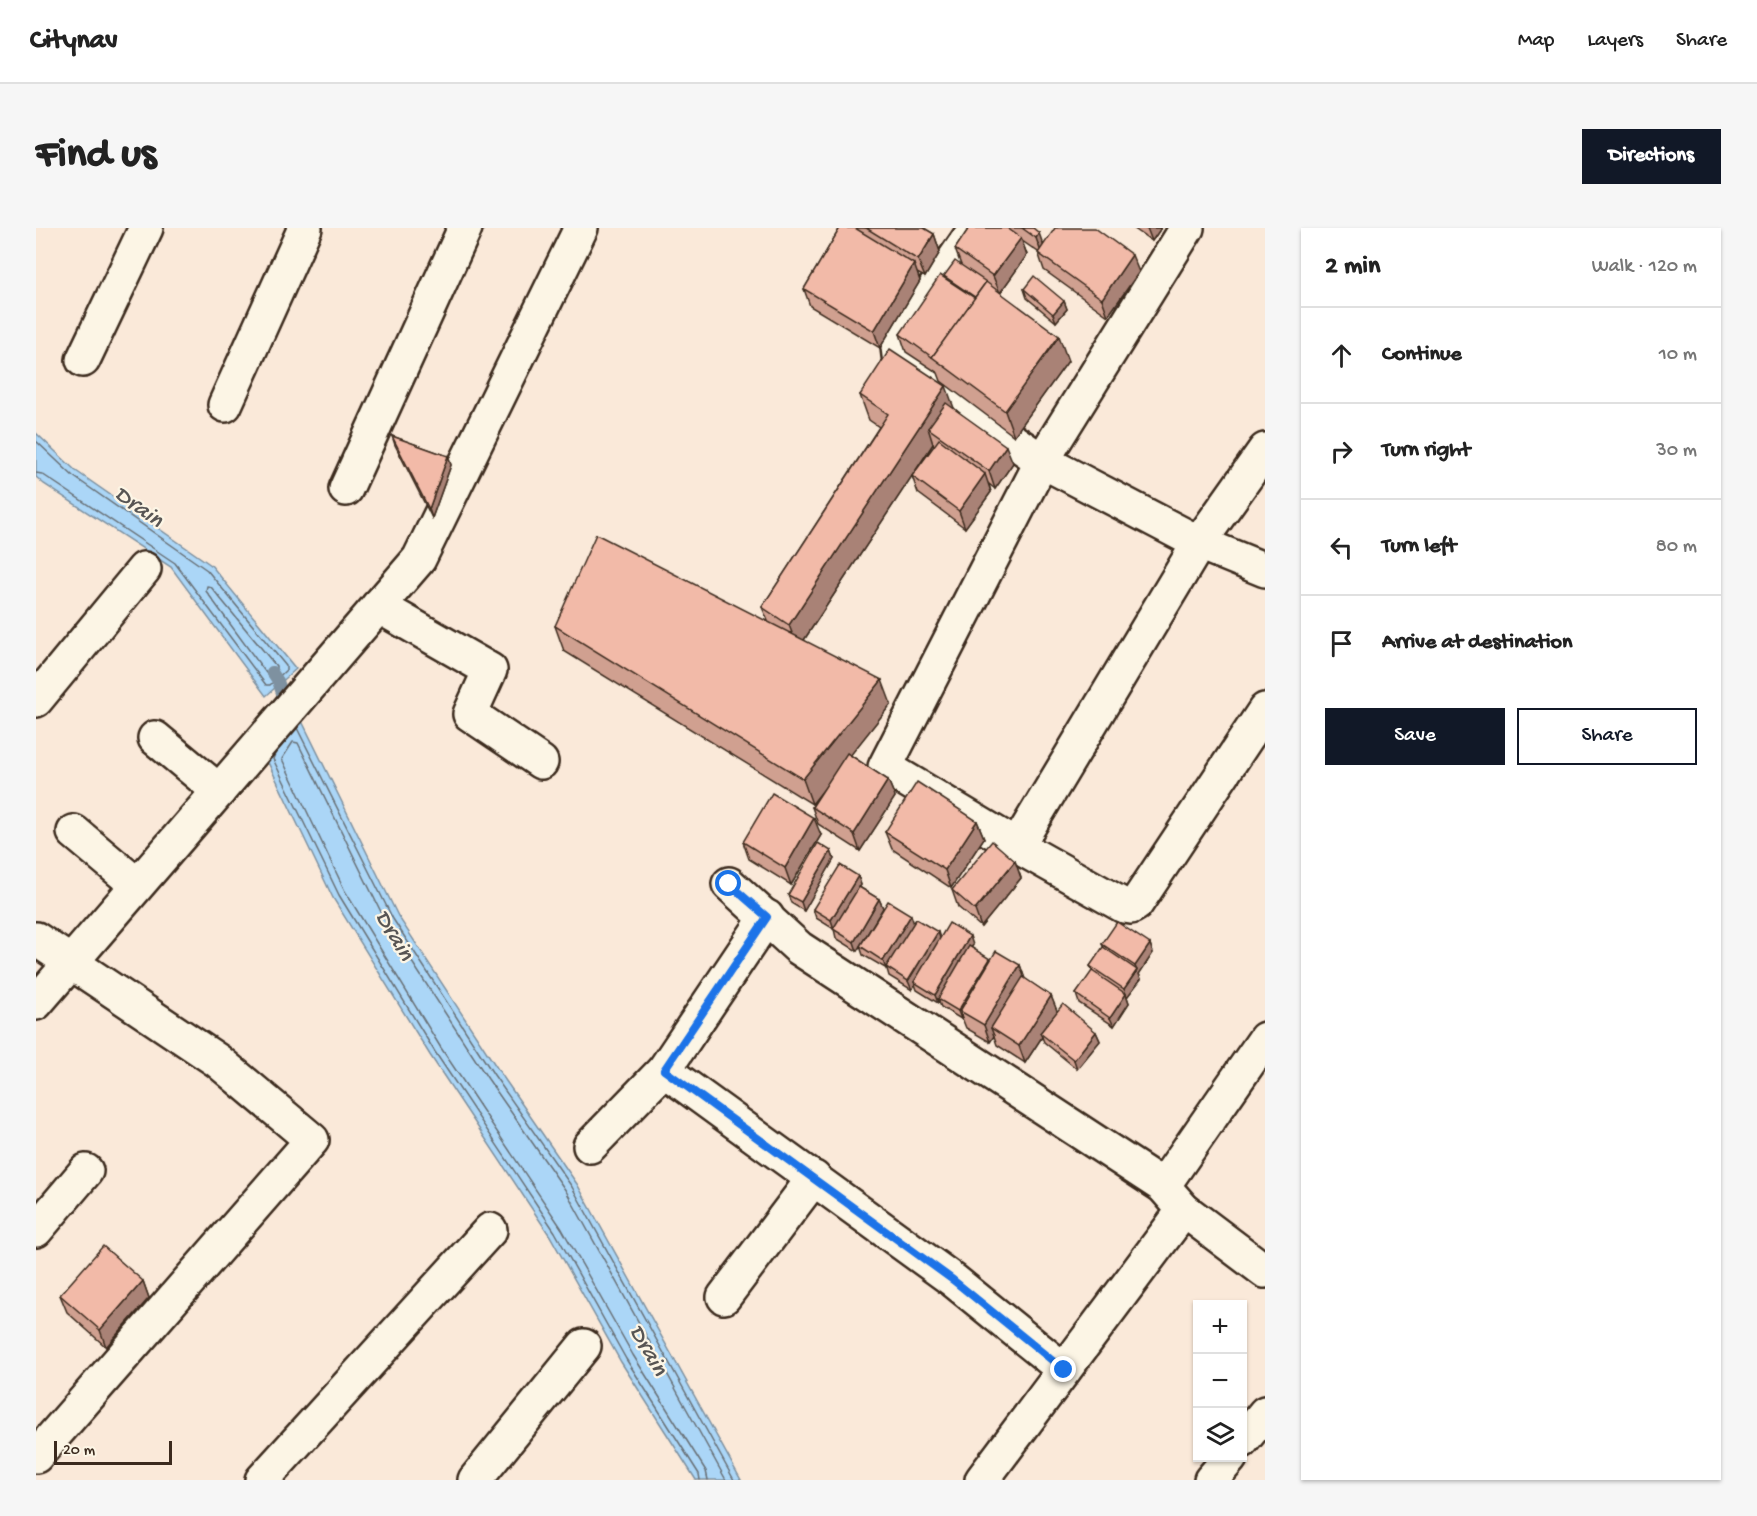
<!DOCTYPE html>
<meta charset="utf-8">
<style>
:root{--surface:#fff;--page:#f6f6f6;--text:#222;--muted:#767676;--line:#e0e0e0;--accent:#111827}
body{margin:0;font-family:"Gochi Hand",sans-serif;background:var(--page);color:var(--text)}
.controls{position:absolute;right:18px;bottom:18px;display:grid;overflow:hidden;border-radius:0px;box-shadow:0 2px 4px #0004}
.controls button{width:54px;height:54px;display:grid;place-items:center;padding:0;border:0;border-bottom:2px solid var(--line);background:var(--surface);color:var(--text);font:30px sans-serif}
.scale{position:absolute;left:18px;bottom:15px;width:118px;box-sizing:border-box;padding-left:6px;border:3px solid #3b2a1e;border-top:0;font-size:16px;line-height:21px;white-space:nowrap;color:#3b2a1e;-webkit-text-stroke:4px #fcf5e5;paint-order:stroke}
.stop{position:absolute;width:18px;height:18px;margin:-14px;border:4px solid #1a73e8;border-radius:50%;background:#fff}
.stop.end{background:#1a73e8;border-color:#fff;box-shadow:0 2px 6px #0008}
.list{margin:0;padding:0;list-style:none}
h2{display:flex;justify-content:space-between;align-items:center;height:78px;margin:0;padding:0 24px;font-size:26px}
h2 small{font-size:20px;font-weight:400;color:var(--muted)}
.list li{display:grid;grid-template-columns:39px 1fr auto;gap:18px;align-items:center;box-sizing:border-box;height:96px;padding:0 24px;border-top:2px solid var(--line)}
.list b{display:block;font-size:22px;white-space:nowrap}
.list em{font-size:20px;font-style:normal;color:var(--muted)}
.actions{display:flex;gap:12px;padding:18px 24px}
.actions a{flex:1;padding:14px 0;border:2px solid var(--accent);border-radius:0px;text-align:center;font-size:21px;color:var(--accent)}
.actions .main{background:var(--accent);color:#fff}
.icon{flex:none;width:33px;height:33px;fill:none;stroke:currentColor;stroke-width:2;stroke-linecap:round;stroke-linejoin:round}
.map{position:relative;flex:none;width:1229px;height:1252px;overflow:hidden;border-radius:0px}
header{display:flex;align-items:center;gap:36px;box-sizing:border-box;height:84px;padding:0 30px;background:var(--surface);border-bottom:2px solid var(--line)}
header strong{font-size:28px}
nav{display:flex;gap:33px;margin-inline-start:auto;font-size:21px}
.intro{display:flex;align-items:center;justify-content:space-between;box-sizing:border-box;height:144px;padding:0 36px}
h1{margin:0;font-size:42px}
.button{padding:15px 27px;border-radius:0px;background:var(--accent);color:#fff;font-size:21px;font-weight:700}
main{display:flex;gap:36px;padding:0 36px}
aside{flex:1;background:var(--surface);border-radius:0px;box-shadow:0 2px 4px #0004}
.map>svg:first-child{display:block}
.water{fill:#abd6f7;stroke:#7e91a0;stroke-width:1.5}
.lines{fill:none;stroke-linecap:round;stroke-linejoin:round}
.shore{stroke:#686f75;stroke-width:1.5}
.stream{stroke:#7e91a0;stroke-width:12}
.minor-casing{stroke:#3b2a1e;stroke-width:38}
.minor{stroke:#fcf5e5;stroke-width:33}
.wall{fill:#d0a090;stroke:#3b2a1e;stroke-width:1.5}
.shaded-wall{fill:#a98276;stroke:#3b2a1e;stroke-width:1.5}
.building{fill:#f2baa8;stroke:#3b2a1e;stroke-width:1.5}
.route{stroke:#1a73e8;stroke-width:8}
.labels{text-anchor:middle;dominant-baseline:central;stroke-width:4.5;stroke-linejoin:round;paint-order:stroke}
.water-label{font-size:24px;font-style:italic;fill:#575554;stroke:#fcf5e5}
</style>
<header>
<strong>Citynav</strong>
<nav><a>Map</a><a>Layers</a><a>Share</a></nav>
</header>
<div class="intro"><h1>Find us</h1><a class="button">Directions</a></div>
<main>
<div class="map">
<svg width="1229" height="1252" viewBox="0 0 1229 1252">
<rect width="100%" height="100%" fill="#fae9d9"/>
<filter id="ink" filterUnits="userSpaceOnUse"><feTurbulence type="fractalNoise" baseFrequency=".0167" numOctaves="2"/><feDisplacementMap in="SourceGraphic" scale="12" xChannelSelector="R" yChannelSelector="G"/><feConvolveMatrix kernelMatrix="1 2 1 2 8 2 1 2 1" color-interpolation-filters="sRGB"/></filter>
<g filter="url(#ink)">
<!-- water -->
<g class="water">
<path d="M0,205l40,38 135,94 85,104 -30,27 -95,-129 -127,-83 -8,-7z"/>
<path d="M262,485l100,203 101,155 78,113 164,296h-45l-75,-118 -71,-126 -120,-181 -97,-157 -68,-142z"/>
</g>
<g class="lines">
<!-- shore -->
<g class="shore">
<path d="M0,213l37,35 134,94 79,96v4l-16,15h-4l-91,-122 -133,-89 -6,-1"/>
<path d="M171,358l4,1 65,79v3l-5,5 -5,-1 -60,-82z"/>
<path d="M261,500l96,191 101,156 78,112 162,293"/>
<path d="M239,526l-2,5 66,136 96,157 120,180 71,127 73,115 1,6"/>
<path d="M672,1252l-2,-9 -73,-116 -71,-126 -121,-181 -96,-157 -63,-132 11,-17 5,1 88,179 102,157 78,112 160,289"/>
</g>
<!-- stream -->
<path class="stream" d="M236,444l6,9 9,27"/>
<!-- minor casing -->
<g class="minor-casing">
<g id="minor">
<path d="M940,0l-68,99 -10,20 2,16 142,98 157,82 66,27"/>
<path d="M1151,0l-145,233 -157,306 132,79 107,60 7,1 5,-3 129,-194"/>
<path d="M47,132l63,-132"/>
<path d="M189,177l80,-177"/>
<path d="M310,261l119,-261"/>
<path d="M342,378l112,64 -20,44 71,48"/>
<path d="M0,472l108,-131"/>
<path d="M119,510l64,53"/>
<path d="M38,604l63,53"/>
<path d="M981,618l182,-303 66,-93"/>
<path d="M693,656l70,64 364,238 21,24 81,61"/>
<path d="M0,711l182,122 94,79 -276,316"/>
<path d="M0,775l383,-444 162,-331"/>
<path d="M628,842l289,210 111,90"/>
<path d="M554,918l74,-76 103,-153"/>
<path d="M1127,958l102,-147"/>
<path d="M0,1002l50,-59"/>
<path d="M688,1069l90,-119"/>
<path d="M1206,1213l23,-28"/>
<path d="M226,1252l228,-250"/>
<path d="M439,1252l109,-134"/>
<path d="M946,1252l202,-270"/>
<path d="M1175,1252l19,-22"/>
</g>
</g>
<!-- minor -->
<use href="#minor" class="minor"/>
</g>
<!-- wall -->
<g class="wall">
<path d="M804,0h84l10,6 6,18 -15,25 -8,-4 3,8 -40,67 -70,-42 -6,-17z"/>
<path d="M933,0h64l11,17 95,27 -31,44 -64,-46 -6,-18 -16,-11 5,14 -27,38 68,68 -54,75 -73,-55 -3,-8 -32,-21 -6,-18 45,-56 -1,-2 17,-11 -6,-16z"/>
<path d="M1097,0h28l-9,13z"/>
<path d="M988,61l40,12 3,8 -11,13 -29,-24z"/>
<path d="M824,167l94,13 59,55 -18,26 -6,-5 2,8 -26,36 -47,-35 -6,-17 22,-30 -1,-2 -129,196 87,64 -41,51 38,25 7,17 -35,54 -42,-27 -6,-17 10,-16 -10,13 -248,-153 -9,-25 213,-5 -6,-14 117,-180 -10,-7z"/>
<path d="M356,208l56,20 3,9 -19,53 -37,-73z"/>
<path d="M941,593l7,17 -33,50 -59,-39 -7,-17z"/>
<path d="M785,607l-30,50 -42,-26 -6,-17z"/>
<path d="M795,623l3,8 -30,52 -13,-8 -3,-8z"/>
<path d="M979,633l6,17 -40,49 -23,-20 -6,-17z"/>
<path d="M822,648l3,9 -2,2 20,12 4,9 -26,43 -21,-13 -2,-9 -18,-11 -3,-9z"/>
<path d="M878,694l26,16 33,7 -2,3 19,12 30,5 5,14 26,17 6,16 39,20 4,9 -23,28 -33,-27 -2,-5 -17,26 -28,-18 -3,-9 -4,6 -24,-14 -4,-10 -1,1 -20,-12 -2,-5 -1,1 -21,-13 -2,-6 -3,6 -23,-14 -2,-7 -24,-14 -3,-9z"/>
<path d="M1066,716h48l3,9 -14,21 2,5 -14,18 2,6 -15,23 -35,-23 -3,-9 17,-22 -3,-6 14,-18z"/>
<path d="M107,1053l6,17 -43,49 -39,-35 -7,-17z"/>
</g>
<!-- shaded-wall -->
<g class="shaded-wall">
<path d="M1111,0h14l-9,13z"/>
<path d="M1003,5l6,17 -3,5 -6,-17z"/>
<path d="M898,6l6,18 -15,25 -7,-17z"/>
<path d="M985,10l6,17 -27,38 -7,-17z"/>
<path d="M1096,27l7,17 -31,44 -6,-17z"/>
<path d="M878,36l6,17 -40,67 -6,-17z"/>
<path d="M1028,73l3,8 -11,13 -3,-8z"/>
<path d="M1023,108l9,25 -54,75 -9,-25z"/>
<path d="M910,158l9,25 -27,17 5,16 -135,205 -9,-24z"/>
<path d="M970,218l7,17 -18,26 -6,-18z"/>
<path d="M412,228l3,9 -19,53 -3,-9z"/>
<path d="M949,246l6,18 -26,36 -6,-17z"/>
<path d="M846,452l9,24 -79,100 -9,-25z"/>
<path d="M852,552l7,17 -35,54 -6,-17z"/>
<path d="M778,590l7,17 -30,50 -6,-17z"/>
<path d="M941,593l7,17 -33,50 -6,-18z"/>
<path d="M795,623l3,8 -30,52 -3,-9z"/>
<path d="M979,633l6,17 -40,49 -6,-17z"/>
<path d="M822,648l3,9 -27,44 -3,-9z"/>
<path d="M843,671l4,9 -26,43 -3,-9z"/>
<path d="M875,687l3,9 -28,45 -3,-8z"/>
<path d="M902,704l3,9 -27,41 1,2 -3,6 -4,-9z"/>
<path d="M934,708l3,9 -33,55 -2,-1v4l-3,-8z"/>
<path d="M1114,716l3,9 -14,21 2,5 -14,18 -3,-8 13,-18 -2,-5z"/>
<path d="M954,731l3,8 -33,44 2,7 -1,1 -3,-8z"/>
<path d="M984,737l6,17 -35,46 3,8 -4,6 -6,-17z"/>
<path d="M1090,766l3,9 -15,23 -4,-8z"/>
<path d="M1015,768l7,17 -18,20 2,4 -17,26 -6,-17z"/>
<path d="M1060,804l4,9 -23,28 -3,-9z"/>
<path d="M107,1053l6,17 -43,49 -6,-17z"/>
</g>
<!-- building -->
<g class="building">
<path d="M804,0h15l59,36 -40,67 -70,-42z"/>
<path d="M830,0h58l10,6 -16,26z"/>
<path d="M933,0h38l14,10 -28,38 -38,-27z"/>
<path d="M986,0h11l6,5 -3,5z"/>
<path d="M1019,0h40l37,27 -30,44 -64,-46z"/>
<path d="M919,33l31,21 -11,15 -31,-21z"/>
<path d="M904,47l35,23 -43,59 -32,-23z"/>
<path d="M998,48l30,25 -11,13 -29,-25z"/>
<path d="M950,54l73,54 -54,75 -73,-54z"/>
<path d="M854,121l56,37 -157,239 -27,-18 126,-193 -28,-19z"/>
<path d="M910,175l60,43 -17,25 -61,-43z"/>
<path d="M356,208l56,20 -19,53z"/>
<path d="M903,211l46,35 -26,37 -47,-35z"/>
<path d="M560,306l286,146 -79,99 -248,-153z"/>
<path d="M811,525l41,27 -34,54 -42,-27z"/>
<path d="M881,554l60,39 -32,49 -60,-38z"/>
<path d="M736,565l42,25 -29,50 -42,-26z"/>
<path d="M956,613l23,20 -40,49 -23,-20z"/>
<path d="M782,615l13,8 -30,51 -13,-7z"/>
<path d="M804,637l18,11 -27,44 -18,-11z"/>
<path d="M823,659l20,12 -25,43 -21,-13z"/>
<path d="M852,673l23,14 -28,46 -23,-15z"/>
<path d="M880,691l22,13 -30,49 -22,-14z"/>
<path d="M1081,694l33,22 -15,22 -33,-22z"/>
<path d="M913,695l21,13 -35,59 -21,-13z"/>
<path d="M933,718l21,13 -32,52 -20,-12z"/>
<path d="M1067,719l34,23 -13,19 -34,-23z"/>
<path d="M960,723l24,14 -36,60 -24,-14z"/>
<path d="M1056,743l34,23 -16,24 -34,-24z"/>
<path d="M987,749l28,19 -32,50 -28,-18z"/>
<path d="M1027,776l33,28 -22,28 -34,-27z"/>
<path d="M67,1018l40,35 -43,49 -40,-35z"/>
</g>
</g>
<g class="lines" filter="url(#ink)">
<!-- route -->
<path class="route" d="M693,656l38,33 -103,153 289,210 111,90"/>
</g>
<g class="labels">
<!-- water labels -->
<g class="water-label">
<text transform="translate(102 280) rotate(36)">Drain</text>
<text transform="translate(357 708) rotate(59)">Drain</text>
<text transform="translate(611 1123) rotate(60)">Drain</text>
</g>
</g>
</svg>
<div class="controls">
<button>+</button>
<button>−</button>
<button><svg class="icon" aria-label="layers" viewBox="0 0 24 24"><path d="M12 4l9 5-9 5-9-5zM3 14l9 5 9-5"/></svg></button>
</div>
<div class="scale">20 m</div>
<div class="stop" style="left:693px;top:656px"></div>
<div class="stop end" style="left:1028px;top:1142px"></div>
</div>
<aside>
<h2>2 min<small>Walk · 120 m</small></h2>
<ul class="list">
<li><svg class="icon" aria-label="ahead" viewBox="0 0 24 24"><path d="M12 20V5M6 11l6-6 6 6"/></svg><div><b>Continue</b></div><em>10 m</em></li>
<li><svg class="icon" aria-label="right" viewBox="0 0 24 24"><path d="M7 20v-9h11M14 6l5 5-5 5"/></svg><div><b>Turn right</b></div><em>30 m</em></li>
<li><svg class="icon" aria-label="left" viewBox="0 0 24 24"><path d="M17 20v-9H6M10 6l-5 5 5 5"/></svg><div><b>Turn left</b></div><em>80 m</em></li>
<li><svg class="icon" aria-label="arrive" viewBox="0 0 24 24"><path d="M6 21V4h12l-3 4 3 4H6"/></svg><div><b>Arrive at destination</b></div></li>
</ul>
<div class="actions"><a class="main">Save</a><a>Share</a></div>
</aside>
</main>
